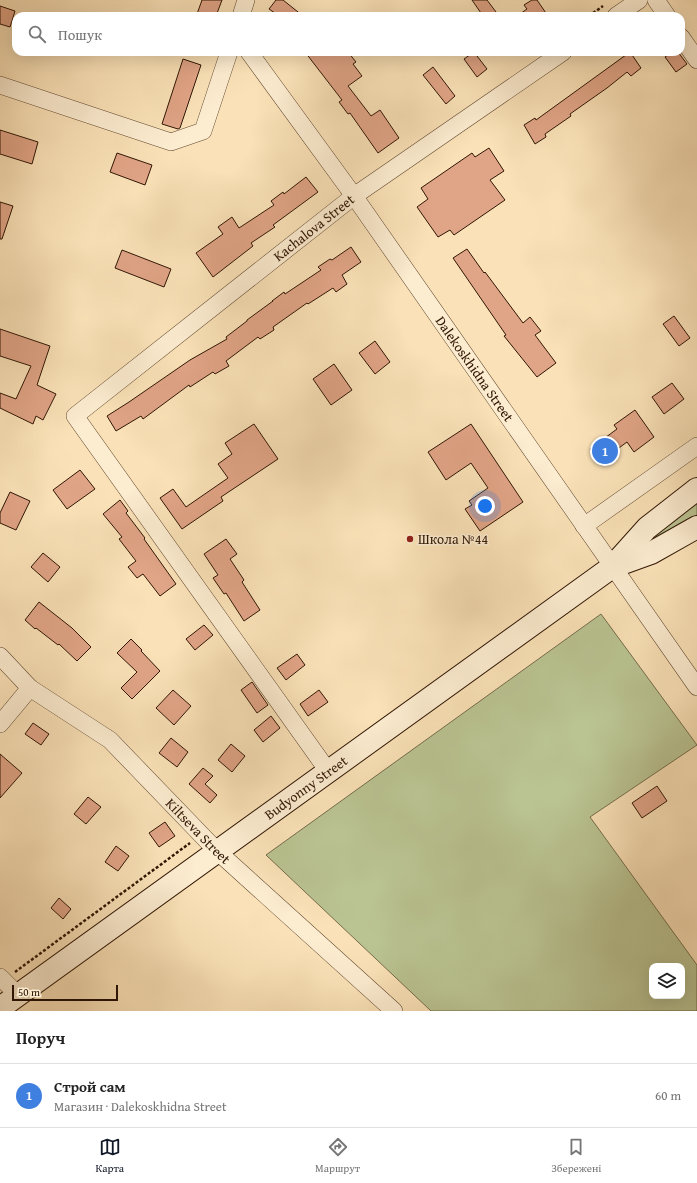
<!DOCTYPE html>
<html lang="uk">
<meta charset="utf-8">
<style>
:root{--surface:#fff;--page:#f2f2f2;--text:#222;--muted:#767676;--line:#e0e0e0;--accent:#111827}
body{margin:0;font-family:"Gentium Book Plus",serif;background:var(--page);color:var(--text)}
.controls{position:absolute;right:12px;bottom:12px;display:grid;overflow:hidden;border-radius:8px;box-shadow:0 4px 16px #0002}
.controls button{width:36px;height:36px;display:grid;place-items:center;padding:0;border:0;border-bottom:1px solid var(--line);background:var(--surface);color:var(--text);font:20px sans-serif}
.scale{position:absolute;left:12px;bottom:10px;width:106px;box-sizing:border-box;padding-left:4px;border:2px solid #301604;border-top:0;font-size:11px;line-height:14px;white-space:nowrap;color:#301604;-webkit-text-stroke:3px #fcecd0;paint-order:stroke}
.you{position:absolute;left:485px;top:506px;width:14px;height:14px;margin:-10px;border:3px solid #fff;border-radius:50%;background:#1a73e8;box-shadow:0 0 0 6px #1a73e833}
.badge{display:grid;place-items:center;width:26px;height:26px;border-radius:50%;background:var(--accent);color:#fff;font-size:13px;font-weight:700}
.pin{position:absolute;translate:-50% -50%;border:2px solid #fff;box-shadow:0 1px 4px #0006}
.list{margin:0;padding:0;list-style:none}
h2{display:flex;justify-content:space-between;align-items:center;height:52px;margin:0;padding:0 16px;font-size:17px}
h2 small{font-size:13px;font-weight:400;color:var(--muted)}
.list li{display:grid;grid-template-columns:26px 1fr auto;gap:12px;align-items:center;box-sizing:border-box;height:64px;padding:0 16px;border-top:1px solid var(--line)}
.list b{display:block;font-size:15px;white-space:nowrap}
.list p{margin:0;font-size:13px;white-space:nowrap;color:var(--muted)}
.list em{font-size:13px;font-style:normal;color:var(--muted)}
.icon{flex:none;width:22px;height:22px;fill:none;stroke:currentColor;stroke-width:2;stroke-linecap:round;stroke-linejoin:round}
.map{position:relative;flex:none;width:697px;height:1011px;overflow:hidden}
.search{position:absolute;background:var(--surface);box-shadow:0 4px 16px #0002;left:12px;right:12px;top:12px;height:44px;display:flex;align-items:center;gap:10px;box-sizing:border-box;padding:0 14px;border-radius:12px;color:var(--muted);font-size:15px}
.sheet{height:116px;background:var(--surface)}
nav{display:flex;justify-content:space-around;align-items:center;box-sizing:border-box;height:56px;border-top:1px solid var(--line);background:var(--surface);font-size:11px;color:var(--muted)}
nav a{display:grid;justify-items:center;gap:2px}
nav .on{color:var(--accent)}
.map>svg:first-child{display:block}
.green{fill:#bac392;stroke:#756c4b;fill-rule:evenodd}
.building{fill:#e0a486;stroke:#301604}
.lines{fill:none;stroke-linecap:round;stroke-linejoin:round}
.minor-casing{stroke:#624931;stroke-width:18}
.secondary-casing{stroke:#301604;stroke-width:24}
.path{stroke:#301604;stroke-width:2.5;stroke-dasharray:3 2;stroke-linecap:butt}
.minor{stroke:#fcecd0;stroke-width:17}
.secondary{stroke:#fcecd0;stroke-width:22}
.poi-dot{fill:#8f2418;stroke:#fcecd0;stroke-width:1.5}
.labels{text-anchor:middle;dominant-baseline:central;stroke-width:3;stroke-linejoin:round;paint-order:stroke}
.street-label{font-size:14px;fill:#301604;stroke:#fcecd0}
.poi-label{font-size:14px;fill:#301604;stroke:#fcecd0;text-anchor:start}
</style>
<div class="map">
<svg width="697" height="1011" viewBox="0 0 697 1011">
<rect width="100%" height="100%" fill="#fae1b7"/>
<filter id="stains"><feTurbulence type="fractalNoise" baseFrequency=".005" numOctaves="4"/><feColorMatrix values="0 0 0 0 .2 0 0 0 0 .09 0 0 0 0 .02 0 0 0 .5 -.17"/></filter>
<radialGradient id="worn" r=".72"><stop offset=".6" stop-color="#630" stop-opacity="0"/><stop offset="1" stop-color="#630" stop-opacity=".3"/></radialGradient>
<!-- green -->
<g class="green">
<path d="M697,503v12l-51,33 -2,-4z"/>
<path d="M601,614l96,131 -107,72 107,148v46h-266l-165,-156zM652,966h30v30h-30z"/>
</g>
<!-- building -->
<g class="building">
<path d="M202,0h20l-6,16h-13l-6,-2z"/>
<path d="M276,0h7l20,16h-24l-10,-7z"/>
<path d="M472,0h15l12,16h-16z"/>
<path d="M532,0h5l11,16h-31l10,-7 -3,-4z"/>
<path d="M0,6l15,5 -5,16 -10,-3z"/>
<path d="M305,52h43l8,10 -3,2 9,12 -14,10 23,30 9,-6 19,28 -21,15 -28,-40 -2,1 -9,-12 3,-2z"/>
<path d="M474,52l13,17 -10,8 -13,-18z"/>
<path d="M630,52l11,16 -10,8 -4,-4 -20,16 -37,26 1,2 -26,18 1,3 -11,7 -11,-19 11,-7 1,2z"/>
<path d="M672,52h6l9,12 -11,8 -11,-15z"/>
<path d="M183,59l18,6 -21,63 -2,1 -16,-5z"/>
<path d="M433,67l22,29 -9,8 -23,-29z"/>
<path d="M0,130l38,12 -6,22 -32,-10z"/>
<path d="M489,148l15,23 -14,9 15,20 -51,35 -4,-5 -12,7 -21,-30 11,-8 -7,-11 51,-35 3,4z"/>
<path d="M117,153l35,12 -7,20 -35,-13z"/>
<path d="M306,177l12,15 -45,33 2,2 -24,16 2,3 -40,31 -17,-24 27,-19 -5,-7 14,-10 7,11 35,-23 -3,-4 12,-9 1,2z"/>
<path d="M0,202l13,4 -11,33h-2z"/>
<path d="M351,247l10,15 -19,13 5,9 -11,8 -3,-4 -25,16 -1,-1 -34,24 1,3 -14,9 -2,-2 -32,24 3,5 -14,8 -2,-2 -23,15 -1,-2 -46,34 -2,-3 -25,15 -9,-15 22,-14 61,-42 37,-21 -1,-2 21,-16v-1l26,-19h-1l12,-9 1,2 36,-24 -3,-3 12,-8 2,1z"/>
<path d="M467,249l17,24 1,-1 38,51 7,-6 11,14 -6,4 21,28 -19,14 -33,-41 2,-1 -53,-77z"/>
<path d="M122,250l49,19 -7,18 -49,-19z"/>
<path d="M674,316l16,22 -11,8 -16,-22z"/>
<path d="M0,329l50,17 -13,39 19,9 -13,26 -7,-4 -3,8 -33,-16v-15l16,6 15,-33 -31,-10z"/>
<path d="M375,341l15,21 -15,12 -16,-21z"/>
<path d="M334,364l18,26 -21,15 -18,-26z"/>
<path d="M672,383l12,16 -20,15 -12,-17z"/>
<path d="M635,410l19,27 -20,15 -7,-10 -27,20 -10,-13 27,-20 -3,-4z"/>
<path d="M254,424l24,35 -57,38 2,4 -41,28 -22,-31 13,-9 13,18 42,-29 -10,-14 14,-10 -7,-11z"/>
<path d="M471,424l52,78 -43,29 -15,-22 7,-4 -3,-4 19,-13 -17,-25 -25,17 -18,-28z"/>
<path d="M80,470l15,19 -28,20 -14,-19z"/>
<path d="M10,492l20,9 -14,29 -16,-7v-10z"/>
<path d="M120,500l8,11 -2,2 19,25 -1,1 32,45 -16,12 -17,-22 -6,4 -9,-11 8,-6 -17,-22 3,-2 -19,-23z"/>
<path d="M226,539l11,15 -7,5 14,21 -2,2 18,28 -16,11 -18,-28 -2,1 -11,-16 5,-3 -14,-21z"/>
<path d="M43,553l17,14 -12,15 -17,-15z"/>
<path d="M39,602l33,26 19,19 -14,14 -18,-17 -1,1 -22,-17 -1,1 -10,-9z"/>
<path d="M204,625l9,10 -18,15 -9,-11z"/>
<path d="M131,639l11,11 -1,1 19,20 -28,28 -11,-11 16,-16 -20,-19z"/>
<path d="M297,654l8,11 -19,15 -9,-12z"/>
<path d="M252,682l16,23 -11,8 -16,-23z"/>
<path d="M173,690l18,16 -17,19 -18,-17z"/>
<path d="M319,690l9,12 -20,14 -8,-12z"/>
<path d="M271,716l9,12 -17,14 -9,-12z"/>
<path d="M33,723l16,11 -8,11 -16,-11z"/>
<path d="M171,738l17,14 -11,15 -18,-14z"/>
<path d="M231,744l14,12 -13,16 -14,-12z"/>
<path d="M0,754l22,19 -22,25z"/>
<path d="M203,768l10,8 -8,8 12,11 -7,8 -21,-19z"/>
<path d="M657,786l10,15 -25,17 -10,-15z"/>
<path d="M88,797l13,10 -15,17 -12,-10z"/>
<path d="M165,822l10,14 -16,11 -10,-14z"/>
<path d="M116,846l13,10 -11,15 -13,-9z"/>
<path d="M59,898l12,11 -8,10 -12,-11z"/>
</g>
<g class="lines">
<!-- minor casing -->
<g class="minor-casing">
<g id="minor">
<path d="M656,0l11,16"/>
<path d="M241,16l5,-16"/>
<path d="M616,16l23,-16"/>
<path d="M681,37l16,23"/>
<path id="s1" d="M249,52l105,144 343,491"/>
<path d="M0,85l171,57 32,-11 26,-79"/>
<path d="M584,526l113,-80"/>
<path id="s2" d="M0,656l30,32 80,52 107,111 177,160"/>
<path d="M0,724l30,-36"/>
<path id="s3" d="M328,771l-253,-355 279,-220 209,-144"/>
<path d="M0,977l18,18"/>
</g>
</g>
<!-- secondary casing -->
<g class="secondary-casing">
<g id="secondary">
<path d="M615,566l36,-13 46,-26"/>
<path id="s4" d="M0,1008l612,-441 35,-39 50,-39"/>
</g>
</g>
<!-- path -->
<g class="path">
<path d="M589,16l14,-10"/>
<path d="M15,972l175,-129"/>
</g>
<!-- minor -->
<use href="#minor" class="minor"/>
<!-- secondary -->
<use href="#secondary" class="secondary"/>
</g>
<!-- markers -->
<circle class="poi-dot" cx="410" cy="539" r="4"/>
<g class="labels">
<!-- street labels -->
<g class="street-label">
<text stroke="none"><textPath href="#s3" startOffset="740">Kachalova Street</textPath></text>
<text stroke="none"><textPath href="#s1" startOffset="389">Dalekoskhidna Street</textPath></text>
<text stroke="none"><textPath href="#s4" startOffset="377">Budyonny Street</textPath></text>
<text stroke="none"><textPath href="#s2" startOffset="266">Kiltseva Street</textPath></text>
</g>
<!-- poi labels -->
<g class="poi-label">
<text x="418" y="539">Школа №44</text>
</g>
</g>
<rect width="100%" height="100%" filter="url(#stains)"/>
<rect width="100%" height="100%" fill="url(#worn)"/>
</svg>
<div class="controls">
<button><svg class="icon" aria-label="layers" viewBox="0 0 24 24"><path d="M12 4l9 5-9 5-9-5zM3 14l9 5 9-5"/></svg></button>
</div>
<div class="scale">50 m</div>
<div class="you"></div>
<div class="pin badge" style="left:605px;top:451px;background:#3f7fe0">1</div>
<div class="search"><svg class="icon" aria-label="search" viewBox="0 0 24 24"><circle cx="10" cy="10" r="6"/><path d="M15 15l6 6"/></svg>Пошук</div>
</div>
<section class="sheet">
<h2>Поруч<small></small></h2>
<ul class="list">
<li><span class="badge" style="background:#3f7fe0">1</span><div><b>Строй сам</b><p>Магазин · Dalekoskhidna Street</p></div><em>60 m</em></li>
</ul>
</section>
<nav>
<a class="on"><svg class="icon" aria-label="map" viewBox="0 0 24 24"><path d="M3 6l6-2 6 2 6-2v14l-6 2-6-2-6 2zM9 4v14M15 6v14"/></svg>Карта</a>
<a><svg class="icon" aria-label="directions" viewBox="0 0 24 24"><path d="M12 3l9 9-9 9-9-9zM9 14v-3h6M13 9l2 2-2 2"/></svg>Маршрут</a>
<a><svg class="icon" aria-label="saved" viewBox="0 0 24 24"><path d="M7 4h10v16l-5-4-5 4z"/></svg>Збережені</a>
</nav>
